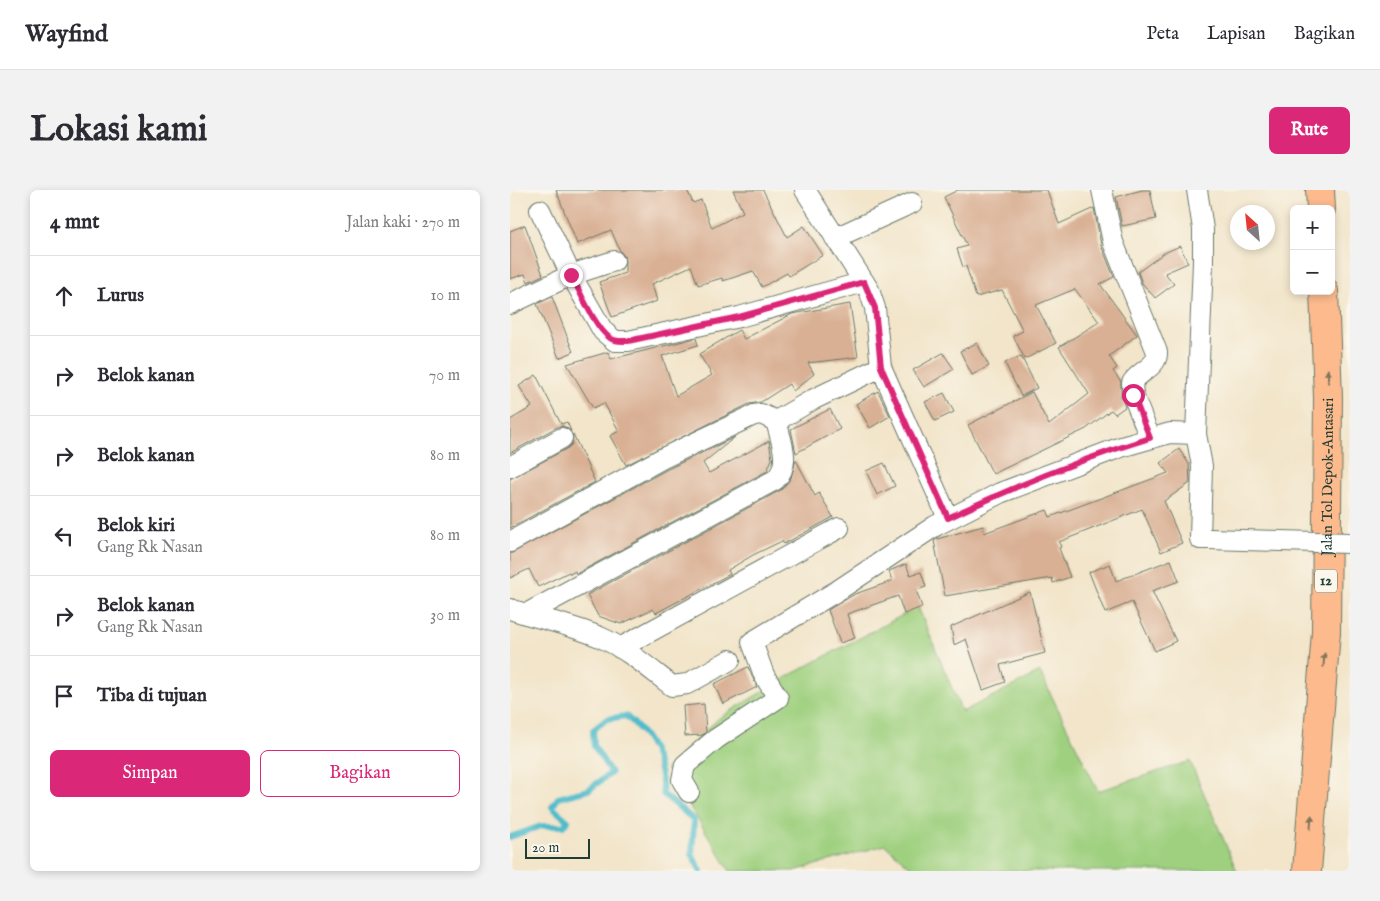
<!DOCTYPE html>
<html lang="id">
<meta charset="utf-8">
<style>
:root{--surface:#fff;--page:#f2f2f3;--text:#2b2b33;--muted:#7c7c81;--line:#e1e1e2;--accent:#db2777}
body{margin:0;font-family:"IM FELL English",serif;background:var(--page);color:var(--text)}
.controls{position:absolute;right:15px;top:15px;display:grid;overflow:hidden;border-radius:8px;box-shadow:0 2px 8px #0003}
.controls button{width:45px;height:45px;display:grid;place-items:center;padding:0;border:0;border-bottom:1px solid var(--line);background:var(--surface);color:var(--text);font:25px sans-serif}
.compass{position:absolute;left:720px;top:15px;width:45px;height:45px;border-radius:50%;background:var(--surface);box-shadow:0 2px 8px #0003;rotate:333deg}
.scale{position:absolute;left:15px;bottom:12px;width:65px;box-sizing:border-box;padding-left:5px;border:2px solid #1f3d34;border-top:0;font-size:14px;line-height:18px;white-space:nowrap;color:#1f3d34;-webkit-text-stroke:4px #fbf7ec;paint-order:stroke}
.stop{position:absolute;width:15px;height:15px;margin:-11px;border:4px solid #db2777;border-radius:50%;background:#fff}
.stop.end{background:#db2777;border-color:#fff;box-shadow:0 1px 5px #0008}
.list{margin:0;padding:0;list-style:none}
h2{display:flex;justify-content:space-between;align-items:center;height:65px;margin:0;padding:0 20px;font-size:21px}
h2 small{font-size:16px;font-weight:400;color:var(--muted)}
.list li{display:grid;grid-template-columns:32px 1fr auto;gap:15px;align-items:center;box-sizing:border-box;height:80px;padding:0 20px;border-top:1px solid var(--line)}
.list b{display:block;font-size:19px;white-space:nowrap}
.list p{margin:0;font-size:16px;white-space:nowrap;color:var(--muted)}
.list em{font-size:16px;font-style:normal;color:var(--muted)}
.actions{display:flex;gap:10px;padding:15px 20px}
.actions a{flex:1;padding:11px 0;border:1px solid var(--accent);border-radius:8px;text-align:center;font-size:18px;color:var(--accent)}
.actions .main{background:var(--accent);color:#fff}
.icon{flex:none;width:28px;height:28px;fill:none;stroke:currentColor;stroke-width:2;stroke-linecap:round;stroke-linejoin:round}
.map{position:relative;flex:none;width:840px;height:681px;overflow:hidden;border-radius:8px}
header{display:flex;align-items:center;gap:30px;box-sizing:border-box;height:70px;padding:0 25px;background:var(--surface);border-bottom:1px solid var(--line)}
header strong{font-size:24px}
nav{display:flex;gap:28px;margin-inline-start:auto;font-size:18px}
.intro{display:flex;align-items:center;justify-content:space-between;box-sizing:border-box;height:120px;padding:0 30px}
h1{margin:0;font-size:35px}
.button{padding:12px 22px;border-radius:8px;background:var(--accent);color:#fff;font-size:18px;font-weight:700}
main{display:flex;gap:30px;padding:0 30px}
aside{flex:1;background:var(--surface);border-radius:8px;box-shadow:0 2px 8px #0003}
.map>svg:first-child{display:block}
.green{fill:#9fd07f;stroke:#5f865a}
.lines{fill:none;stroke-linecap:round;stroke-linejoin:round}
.stream{stroke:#50bcca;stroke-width:6}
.building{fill:#d9b094}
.minor-casing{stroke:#697868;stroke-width:22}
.motorway-casing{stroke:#697868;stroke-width:30}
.minor{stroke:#fff;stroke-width:20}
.motorway{stroke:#fcba8d;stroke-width:28}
.minor-bridge-casing{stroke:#697868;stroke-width:22;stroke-linecap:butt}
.minor-bridge{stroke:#fff;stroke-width:20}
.oneway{fill:#82755c}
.route{stroke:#db2777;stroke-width:6}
.labels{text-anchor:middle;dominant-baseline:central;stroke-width:4.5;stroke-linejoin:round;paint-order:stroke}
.shield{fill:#fbf7ec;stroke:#61756b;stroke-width:1}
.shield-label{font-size:14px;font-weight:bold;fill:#1f3d34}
.street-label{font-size:15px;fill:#1f3d34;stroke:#fbf7ec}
</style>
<header>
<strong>Wayfind</strong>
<nav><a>Peta</a><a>Lapisan</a><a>Bagikan</a></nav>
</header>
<div class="intro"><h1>Lokasi kami</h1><a class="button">Rute</a></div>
<main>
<aside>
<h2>4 mnt<small>Jalan kaki · 270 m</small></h2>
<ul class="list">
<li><svg class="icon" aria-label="ahead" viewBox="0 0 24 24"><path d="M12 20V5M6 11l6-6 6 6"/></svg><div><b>Lurus</b></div><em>10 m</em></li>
<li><svg class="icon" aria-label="right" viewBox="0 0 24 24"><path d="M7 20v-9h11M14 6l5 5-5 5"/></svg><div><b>Belok kanan</b></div><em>70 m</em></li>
<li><svg class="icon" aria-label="right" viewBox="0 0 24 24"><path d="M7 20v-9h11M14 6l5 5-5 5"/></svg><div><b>Belok kanan</b></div><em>80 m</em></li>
<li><svg class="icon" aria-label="left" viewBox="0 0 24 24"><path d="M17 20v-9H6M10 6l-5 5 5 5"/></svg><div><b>Belok kiri</b><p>Gang Rk Nasan</p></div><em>80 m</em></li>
<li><svg class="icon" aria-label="right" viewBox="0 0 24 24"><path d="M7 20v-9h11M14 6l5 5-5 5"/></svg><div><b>Belok kanan</b><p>Gang Rk Nasan</p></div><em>30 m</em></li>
<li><svg class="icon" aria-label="arrive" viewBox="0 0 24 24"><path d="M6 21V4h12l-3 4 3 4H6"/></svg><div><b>Tiba di tujuan</b></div></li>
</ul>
<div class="actions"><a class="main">Simpan</a><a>Bagikan</a></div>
</aside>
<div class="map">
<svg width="840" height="681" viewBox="0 0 840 681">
<rect width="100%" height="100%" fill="#fbf7ec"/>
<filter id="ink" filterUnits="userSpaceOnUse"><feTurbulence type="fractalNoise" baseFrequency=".02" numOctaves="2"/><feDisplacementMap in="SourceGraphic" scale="10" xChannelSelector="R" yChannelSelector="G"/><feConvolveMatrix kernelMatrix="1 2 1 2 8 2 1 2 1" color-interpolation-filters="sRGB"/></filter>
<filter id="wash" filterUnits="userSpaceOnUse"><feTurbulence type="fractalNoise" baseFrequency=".0096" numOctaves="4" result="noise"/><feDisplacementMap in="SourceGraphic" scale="20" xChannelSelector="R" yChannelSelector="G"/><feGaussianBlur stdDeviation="1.12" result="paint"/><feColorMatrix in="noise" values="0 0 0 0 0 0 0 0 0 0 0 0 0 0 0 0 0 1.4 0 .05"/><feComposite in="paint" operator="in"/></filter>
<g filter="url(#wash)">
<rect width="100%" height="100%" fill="#f2e5ca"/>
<!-- green -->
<path class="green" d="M408,417l44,105 78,-40 58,119 92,-30 47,110h-322l-30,-26 -91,26h-64l-64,-103 53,-50 71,-43z"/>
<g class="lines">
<!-- stream -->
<path class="stream" d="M0,647l31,-11h22l5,-5 -16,-14 6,-9 30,-8 23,-17 -17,-27 -1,-16 14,-11 19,-3c25,21 36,46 37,78l31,26 -2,35 9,16"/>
</g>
<g id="blocks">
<!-- building -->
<g class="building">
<path d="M46,0h131l6,13 8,-3 11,28 31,-16 -10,-22h30l24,47 17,-11 19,29 -34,21 -2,-3 -25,14 -9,-16 -30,10 -1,-3 -24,7 -7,-19 -39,18 5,17 -45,16 -13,-35 26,-9v-16l-5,-6 -9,-21 -34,14z"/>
<path d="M448,0h89l12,34 35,-16 7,37 13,32 -14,7 37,51 -28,21 8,12 -4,3 8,11v14l4,11 -10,7 -4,-4 -25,19 -93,45 -25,-49 64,-33 17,33 40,-31 -30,-47 40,-25 -24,-33 -39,16 20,38 -31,16 -12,-23 10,-5 -21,-41 -26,7 -10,-31 -3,1 -6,-18 10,-3 -23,-49z"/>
<path d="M632,0h8l6,29 -34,7 -6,-29z"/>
<path d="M15,35l18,50 -15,7 -3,-8 -15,5v-48z"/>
<path d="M670,56l8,17 -23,10 9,11 -19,14 -13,-15 -4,-11 26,-19z"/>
<path d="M42,107l21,55 -14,6 -22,-54z"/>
<path d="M340,114l8,53 -50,6 6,11 -21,17 -4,-7 -28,18 -12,2 -123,61 -16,-29 9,-5 -15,-28 -11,5 -26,-44 41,-12 3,7 85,-21 2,7 -36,11 14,40 36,-21 -13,-21 40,-24 5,9 48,-25z"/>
<path d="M467,153l12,23 -17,9 -12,-24z"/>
<path d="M433,163l11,16 -30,18 -11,-17z"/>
<path d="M511,166l16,32 -16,8 -16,-33z"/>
<path d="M26,185l25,49 6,-2 4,9 -8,-5 -6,1 -47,26v-33l22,-13 -13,-21z"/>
<path d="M368,201l12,25 -20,12 -14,-24z"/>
<path d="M434,203l10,19 -19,9 -10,-19z"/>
<path d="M320,219l10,20 -44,24 -5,-24z"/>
<path d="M63,244l22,48 -85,46v-49l58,-31 4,-4z"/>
<path d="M225,247l-32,26 6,10 60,-32 3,18 -5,12 -191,103 -1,-3 -5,3 -1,-2 -31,15 -9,-18 -19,9v-24l158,-85z"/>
<path d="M669,259l10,15 1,19 -26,18 18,42 -21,9 -19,-43 -83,33 2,5 -2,1 11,29 -17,6 -1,-5 -107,18 -11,-55 3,-2 46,-13 1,7 63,-23 3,7 118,-44 -8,-10z"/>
<path d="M286,270l19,36 4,-3 14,24 -49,27 -2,-3 -29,14 -25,15 2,4 -74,39 -3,-4 -32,15 -23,-8 -11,-21 194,-105 10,-12z"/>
<path d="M374,273l11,23 -18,9 -11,-24z"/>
<path d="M661,370l8,21 -27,10 24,50 -21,10 -23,-49 -27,11 -16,-41 21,-8 6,17z"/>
<path d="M396,374l4,11 11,-3 5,15 -10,3 6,17 -18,7 -6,-18 -51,18 8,24 -15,5 -12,-33 27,-16 37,-13 -3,-10z"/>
<path d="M520,402l15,61 -45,12 5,17 -22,8 -17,-51 -12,6 -3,-18z"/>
<path d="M238,477l9,20 -34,17 -9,-20z"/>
<path d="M194,514l2,28 -3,3 -18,1 -2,-30z"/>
</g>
</g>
</g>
<g filter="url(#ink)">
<use href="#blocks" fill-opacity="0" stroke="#697868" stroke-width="1"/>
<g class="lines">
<!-- minor casing -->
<g class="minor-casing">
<g id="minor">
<path d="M295,0l64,100 6,18 6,59 67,151"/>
<path d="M592,0l11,52 44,110c1,15 -18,19 -25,31l1,12 17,43"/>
<path d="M325,48l77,-35"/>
<path d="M104,71l-43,14 32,56 12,10h13l111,-24 125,-35"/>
<path d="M0,114l61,-29 -31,-65"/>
<path d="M686,244l7,-172v-33l-6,-39"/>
<path d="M0,277l52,-29"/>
<path d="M0,352l153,-84 91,-43 7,-1 15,7"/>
<path d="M0,419c30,10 62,16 92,29 25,11 48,31 70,48l15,-2 43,-24"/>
<path d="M16,424l249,-134c17,-16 6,-39 1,-59l38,-22 67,-32"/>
<path d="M110,458l219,-120"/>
<path d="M179,602l-7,-12 3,-15 31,-26 62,-41 -14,-23 -12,-33 85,-51 98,-65 65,-33 121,-46 49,-14 26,1 6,32 -2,73h9"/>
</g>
</g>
<!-- motorway casing -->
<g class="motorway-casing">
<g id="motorway">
<path d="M810,0l1,19"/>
<path id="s1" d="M797,681l19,-239 2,-234 -4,-107"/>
</g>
</g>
<!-- minor -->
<use href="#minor" class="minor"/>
<!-- motorway -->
<use href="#motorway" class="motorway"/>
<!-- minor-bridge casing -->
<g class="minor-bridge-casing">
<path id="minor-bridge" d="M699,349l141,4"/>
</g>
<!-- minor-bridge -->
<use href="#minor-bridge" class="minor-bridge"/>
</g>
<!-- one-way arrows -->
<defs><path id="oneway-solid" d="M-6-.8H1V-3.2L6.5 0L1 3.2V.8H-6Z" transform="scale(1.25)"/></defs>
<g class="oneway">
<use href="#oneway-solid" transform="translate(818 186) rotate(-92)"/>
<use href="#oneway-solid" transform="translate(814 470) rotate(-85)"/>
<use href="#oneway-solid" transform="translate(801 632) rotate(-85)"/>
</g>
</g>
<g class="lines" filter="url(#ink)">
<!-- route -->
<path class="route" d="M61,85c9,16 24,53 39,63 5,4 12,3 18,3l111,-24 125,-35 11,26 6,59 67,151c65,-31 133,-59 202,-80l-17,-43"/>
</g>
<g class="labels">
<!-- shield labels -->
<rect class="shield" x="805" y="379.5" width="22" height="23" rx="4"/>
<g class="shield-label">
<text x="816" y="391">12</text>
</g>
<!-- street labels -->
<g class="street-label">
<text stroke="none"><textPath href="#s1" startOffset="395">Jalan Tol Depok–Antasari</textPath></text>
</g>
</g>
</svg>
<div class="controls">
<button>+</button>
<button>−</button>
</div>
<svg class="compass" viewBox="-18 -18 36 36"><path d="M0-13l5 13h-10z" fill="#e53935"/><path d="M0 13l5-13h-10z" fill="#7c7c81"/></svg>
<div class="scale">20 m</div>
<div class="stop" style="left:623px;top:205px"></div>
<div class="stop end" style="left:61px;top:85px"></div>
</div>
</main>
